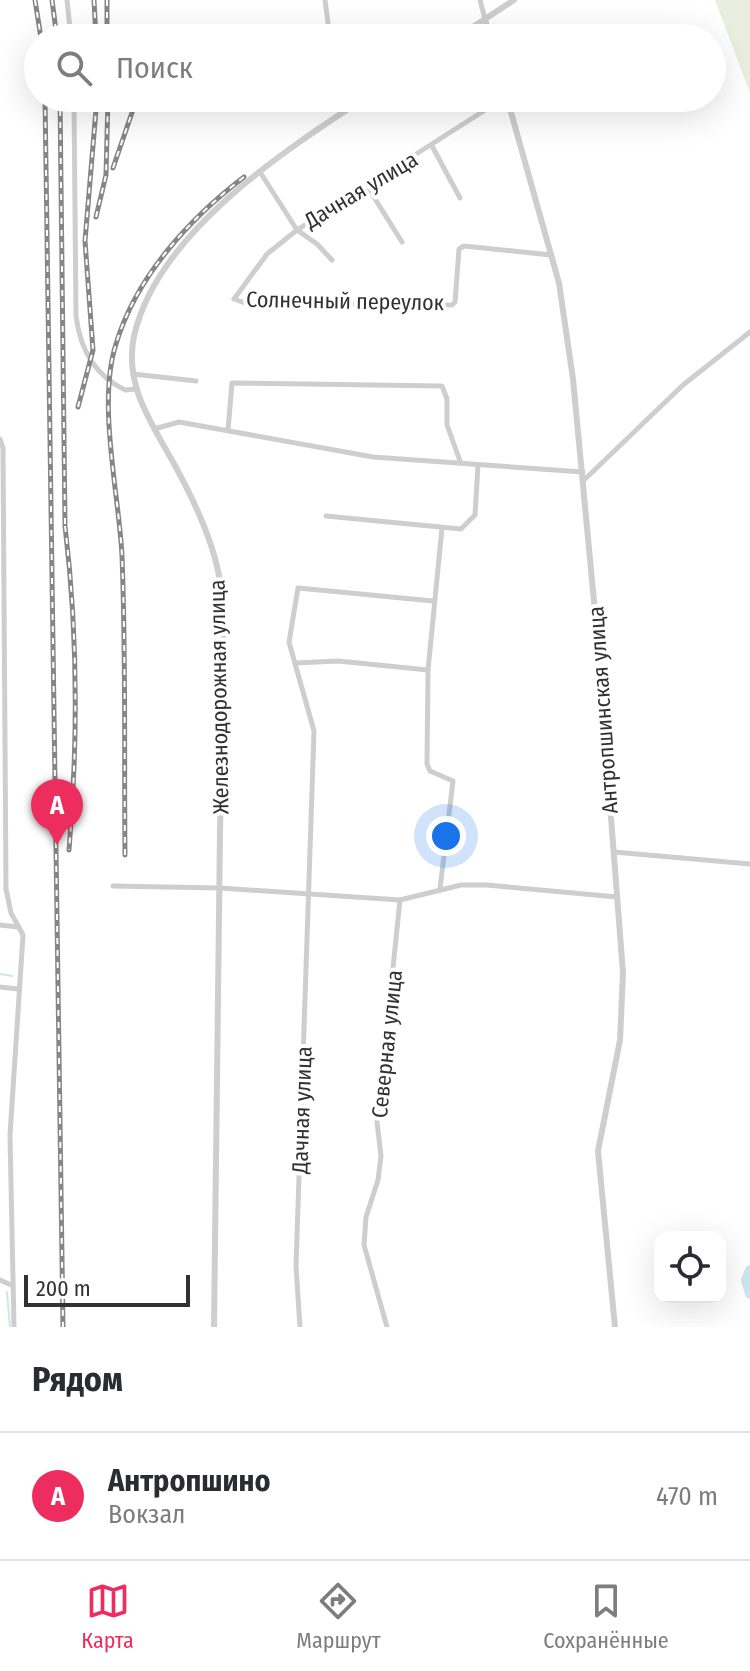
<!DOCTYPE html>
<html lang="ru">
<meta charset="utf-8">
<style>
:root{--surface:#fff;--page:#f7f7f7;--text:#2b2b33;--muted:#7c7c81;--line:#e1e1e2;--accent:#ed2d5d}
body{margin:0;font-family:"Fira Sans Condensed",sans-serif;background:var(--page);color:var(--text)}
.controls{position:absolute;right:24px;bottom:24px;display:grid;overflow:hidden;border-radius:16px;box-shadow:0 8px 32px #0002}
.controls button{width:72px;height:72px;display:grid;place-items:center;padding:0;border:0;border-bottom:2px solid var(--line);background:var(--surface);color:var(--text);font:40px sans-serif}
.scale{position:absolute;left:24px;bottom:20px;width:166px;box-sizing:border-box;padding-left:8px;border:4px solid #313131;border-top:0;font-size:22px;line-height:28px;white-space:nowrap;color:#313131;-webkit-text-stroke:6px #fff;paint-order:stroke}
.you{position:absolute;left:446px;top:836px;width:28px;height:28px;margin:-20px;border:6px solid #fff;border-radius:50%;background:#1a73e8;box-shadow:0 0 0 12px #1a73e833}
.badge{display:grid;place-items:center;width:52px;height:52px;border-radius:50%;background:var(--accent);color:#fff;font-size:26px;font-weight:700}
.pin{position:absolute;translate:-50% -66px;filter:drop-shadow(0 2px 4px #0008)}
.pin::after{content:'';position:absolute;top:42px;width:28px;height:24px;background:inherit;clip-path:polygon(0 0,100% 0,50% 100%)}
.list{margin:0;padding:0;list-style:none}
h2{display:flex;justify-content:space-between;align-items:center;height:104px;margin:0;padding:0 32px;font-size:34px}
h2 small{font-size:26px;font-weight:400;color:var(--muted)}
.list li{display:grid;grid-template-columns:52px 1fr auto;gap:24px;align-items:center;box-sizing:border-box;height:128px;padding:0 32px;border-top:2px solid var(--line)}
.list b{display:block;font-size:30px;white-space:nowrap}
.list p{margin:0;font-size:26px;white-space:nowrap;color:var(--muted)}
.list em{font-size:26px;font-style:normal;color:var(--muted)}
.icon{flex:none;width:44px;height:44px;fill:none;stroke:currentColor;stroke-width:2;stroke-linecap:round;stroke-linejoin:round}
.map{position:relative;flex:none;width:750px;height:1327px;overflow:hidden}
.search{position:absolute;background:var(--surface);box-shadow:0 8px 32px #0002;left:24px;right:24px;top:24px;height:88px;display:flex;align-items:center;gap:20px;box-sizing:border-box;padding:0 28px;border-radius:44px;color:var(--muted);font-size:30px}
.sheet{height:232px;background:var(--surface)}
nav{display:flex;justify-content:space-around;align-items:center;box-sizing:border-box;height:112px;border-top:2px solid var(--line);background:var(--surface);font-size:22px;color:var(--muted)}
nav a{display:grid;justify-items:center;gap:4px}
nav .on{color:var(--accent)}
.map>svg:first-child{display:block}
.green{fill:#e9eede}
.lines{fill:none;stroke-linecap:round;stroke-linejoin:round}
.stream{stroke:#cae6ee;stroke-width:2}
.river{stroke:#cae6ee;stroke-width:10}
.minor{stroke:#cecece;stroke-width:5}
.tertiary{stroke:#cecece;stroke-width:6}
.rail-casing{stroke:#868686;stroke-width:5}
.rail{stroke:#fff;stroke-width:2;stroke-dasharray:6;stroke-linecap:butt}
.labels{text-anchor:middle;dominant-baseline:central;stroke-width:8;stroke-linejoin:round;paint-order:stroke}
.street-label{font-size:22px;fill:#313131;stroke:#fff}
</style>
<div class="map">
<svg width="750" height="1327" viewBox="0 0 750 1327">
<rect width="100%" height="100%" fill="#fff"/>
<!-- green -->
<path class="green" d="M715,0h35v93z"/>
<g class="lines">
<!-- stream -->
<g class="stream">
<path d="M0,974l12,2"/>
<path d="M7,1292l3,35"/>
</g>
<!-- river -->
<path class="river" d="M750,1270l-4,10 4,14"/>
<!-- minor -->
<g class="minor">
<path d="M67,0l4,38"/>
<path d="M325,0l5,38"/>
<path d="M480,0l5,19"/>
<path d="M74,98l2,218c4,33 18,59 49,74l11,-1"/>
<path d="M338,98l2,16"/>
<path d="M504,98l-207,132 -30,24 -33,45 11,4 207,2 3,-3 4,-53 5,-3 87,9"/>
<path d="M432,146l28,52"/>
<path d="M260,172l37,58 20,14 15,16"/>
<path d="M367,186l35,56"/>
<path d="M133,374l63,7"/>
<path d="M154,429l25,-7 194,35 210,15"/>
<path d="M228,430l4,-47 210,3 5,13v26l13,36"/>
<path d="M0,439l3,9 3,441 5,24 12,22 -13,200 4,192"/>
<path d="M583,481l100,-96 67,-53"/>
<path d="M326,516l135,13 14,-14 3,-50"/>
<path d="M295,663l43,-2 90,9"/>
<path d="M614,852l136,12"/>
<path d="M113,886l107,2 180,12 61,-15h26l130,12"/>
<path d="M440,889l13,-108 -23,-10 -3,-7 1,-94 14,-142"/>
<path d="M0,925l18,2"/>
<path d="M0,987l18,2"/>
<path d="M0,1280l11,5"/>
<path d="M300,1327l-4,-61 18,-535 -25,-89 9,-54 135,13"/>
<path d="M387,1327l-23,-82 2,-28 12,-37 3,-24 -4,-34 23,-222"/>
</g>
<!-- tertiary -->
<g class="tertiary">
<path d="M485,19l5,19"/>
<path d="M456,38l58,-38"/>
<path d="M507,98l52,185 14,96 23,244 27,350 -3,67 -22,111 17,176"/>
<path d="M214,1327c2,-165 4,-330 6,-495 1,-54 3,-108 3,-162 0,-29 2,-60 -3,-88 -6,-41 -27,-84 -47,-120 -22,-40 -49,-77 -39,-126 23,-102 148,-184 231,-238"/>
</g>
<!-- rail casing -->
<g class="rail-casing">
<g id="rail">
<path d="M35,0l6,38"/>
<path d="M52,0l5,38"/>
<path d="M94,0l2,38"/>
<path d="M107,0v38"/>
<path d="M158,38l1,-2"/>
<path d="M45,98l18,1229"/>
<path d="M60,98l5,426"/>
<path d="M113,168l24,-70"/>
<path d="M96,217l10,-42 2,-77"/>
<path d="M78,407l15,-57 -8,-109 12,-143"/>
<path d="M65,526c13,108 13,216 4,324"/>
<path d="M125,855c-1,-100 1,-199 -3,-299 -3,-62 -25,-153 -6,-212 20,-67 73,-125 128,-167"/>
</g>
</g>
<!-- rail -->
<use href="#rail" class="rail"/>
</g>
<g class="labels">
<!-- street labels -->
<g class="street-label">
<text transform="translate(361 190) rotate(-31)">Дачная улица</text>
<text transform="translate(345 301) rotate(1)">Солнечный переулок</text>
<text transform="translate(219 697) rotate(-91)">Железнодорожная улица</text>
<text transform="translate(603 710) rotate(-94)">Антропшинская улица</text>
<text transform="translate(387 1044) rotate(-84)">Северная улица</text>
<text transform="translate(302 1110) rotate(-88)">Дачная улица</text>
</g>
</g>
</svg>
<div class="controls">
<button><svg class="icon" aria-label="locate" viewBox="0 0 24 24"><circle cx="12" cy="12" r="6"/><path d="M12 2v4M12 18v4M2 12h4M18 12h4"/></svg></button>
</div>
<div class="scale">200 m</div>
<div class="you"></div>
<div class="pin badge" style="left:57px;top:845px">A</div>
<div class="search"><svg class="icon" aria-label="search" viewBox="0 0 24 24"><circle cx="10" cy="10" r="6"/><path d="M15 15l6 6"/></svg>Поиск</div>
</div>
<section class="sheet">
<h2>Рядом<small></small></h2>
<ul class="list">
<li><span class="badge">A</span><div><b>Антропшино</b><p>Вокзал</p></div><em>470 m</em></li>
</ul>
</section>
<nav>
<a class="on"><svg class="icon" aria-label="map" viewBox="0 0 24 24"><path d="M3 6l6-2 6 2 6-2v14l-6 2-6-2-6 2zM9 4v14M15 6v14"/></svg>Карта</a>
<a><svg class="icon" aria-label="directions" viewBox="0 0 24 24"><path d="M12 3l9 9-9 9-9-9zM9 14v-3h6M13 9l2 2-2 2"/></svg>Маршрут</a>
<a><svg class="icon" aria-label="saved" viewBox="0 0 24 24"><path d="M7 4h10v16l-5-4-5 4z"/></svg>Сохранённые</a>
</nav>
